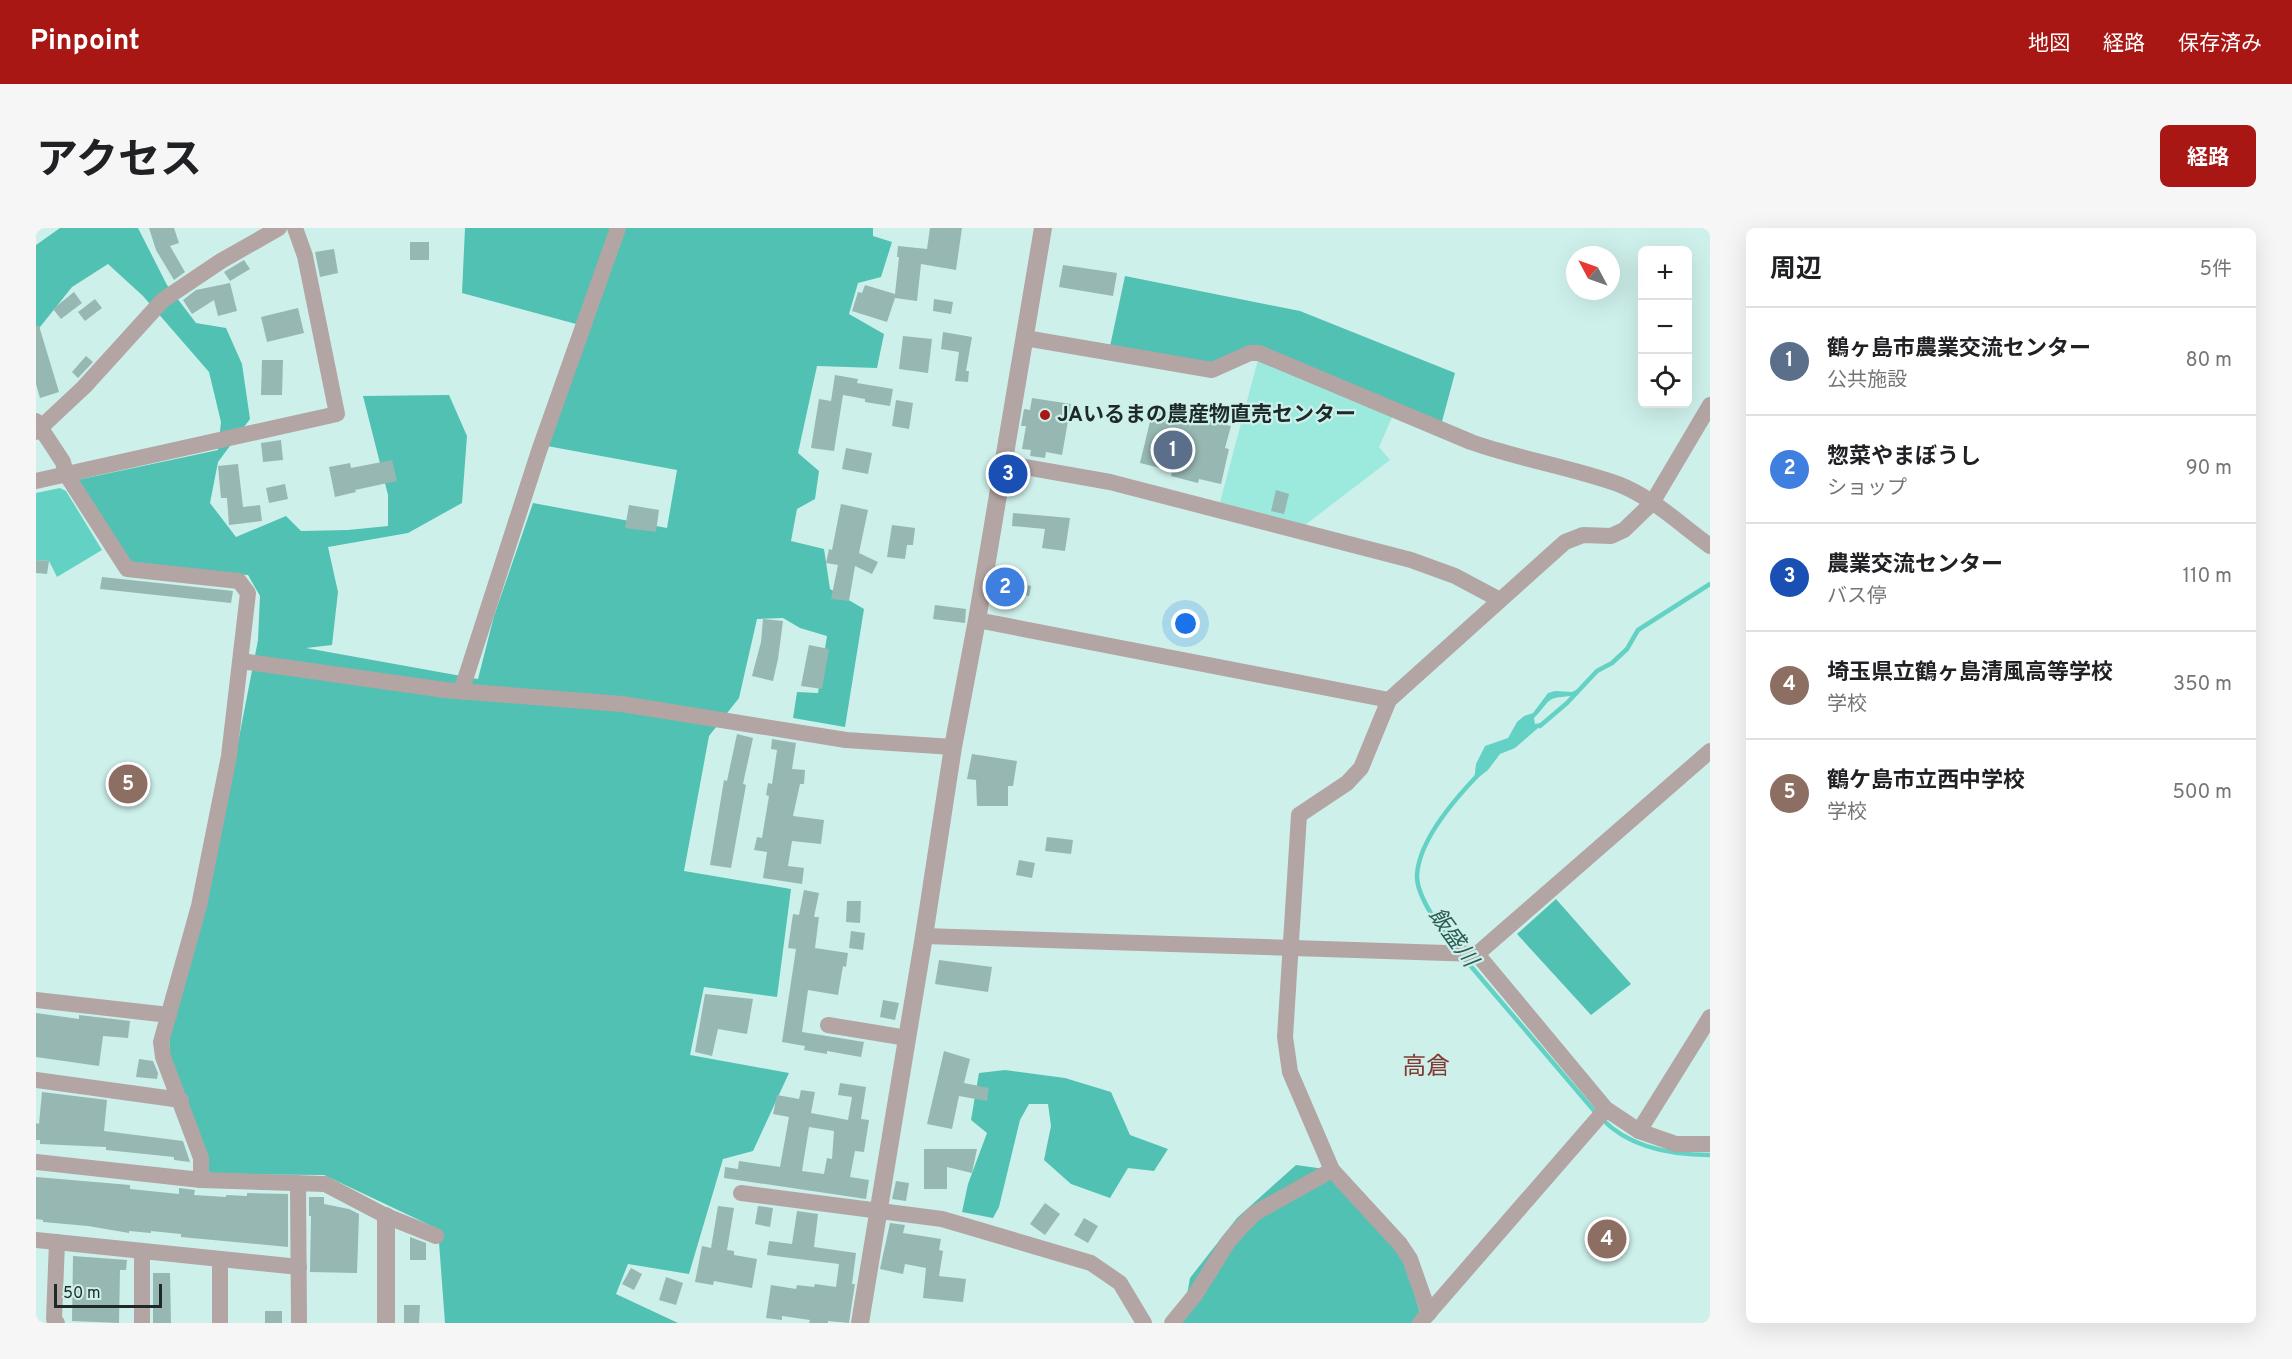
<!DOCTYPE html>
<html lang="ja">
<meta charset="utf-8">
<style>
:root{--surface:#fff;--page:#f6f6f6;--text:#202124;--muted:#757577;--line:#e0e0e0;--accent:#a91714}
body{margin:0;font-family:Overpass,"Noto Sans JP",sans-serif;background:var(--page);color:var(--text)}
.controls{position:absolute;right:18px;top:18px;display:grid;overflow:hidden;border-radius:9px;box-shadow:0 6px 24px #0002}
.controls button{width:54px;height:54px;display:grid;place-items:center;padding:0;border:0;border-bottom:2px solid var(--line);background:var(--surface);color:var(--text);font:30px sans-serif}
.compass{position:absolute;left:1530px;top:18px;width:54px;height:54px;border-radius:50%;background:var(--surface);box-shadow:0 6px 24px #0002;rotate:311deg}
.scale{position:absolute;left:18px;bottom:15px;width:108px;box-sizing:border-box;padding-left:6px;border:3px solid #1d2a28;border-top:0;font-size:16px;line-height:21px;white-space:nowrap;color:#1d2a28;-webkit-text-stroke:4px #cef0eb;paint-order:stroke}
.you{position:absolute;left:1150px;top:396px;width:21px;height:21px;margin:-15px;border:4px solid #fff;border-radius:50%;background:#1a73e8;box-shadow:0 0 0 9px #1a73e833}
.badge{display:grid;place-items:center;width:39px;height:39px;border-radius:50%;background:var(--accent);color:#fff;font-size:20px;font-weight:700}
.pin{position:absolute;translate:-50% -50%;border:3px solid #fff;box-shadow:0 2px 6px #0006}
.list{margin:0;padding:0;list-style:none}
h2{display:flex;justify-content:space-between;align-items:center;height:78px;margin:0;padding:0 24px;font-size:26px}
h2 small{font-size:20px;font-weight:400;color:var(--muted)}
.list li{display:grid;grid-template-columns:39px 1fr auto;gap:18px;align-items:center;box-sizing:border-box;height:108px;padding:0 24px;border-top:2px solid var(--line)}
.list b{display:block;font-size:22px;white-space:nowrap}
.list p{margin:0;font-size:20px;white-space:nowrap;color:var(--muted)}
.list em{font-size:20px;font-style:normal;color:var(--muted)}
.icon{flex:none;width:33px;height:33px;fill:none;stroke:currentColor;stroke-width:2;stroke-linecap:round;stroke-linejoin:round}
.map{position:relative;flex:none;width:1674px;height:1095px;overflow:hidden;border-radius:9px}
header{display:flex;align-items:center;gap:36px;box-sizing:border-box;height:84px;padding:0 30px;background:var(--accent);color:#fff}
header strong{font-size:28px}
nav{display:flex;gap:33px;margin-inline-start:auto;font-size:21px}
.intro{display:flex;align-items:center;justify-content:space-between;box-sizing:border-box;height:144px;padding:0 36px}
h1{margin:0;font-size:42px}
.button{padding:15px 27px;border-radius:9px;background:var(--accent);color:#fff;font-size:21px;font-weight:700}
main{display:flex;gap:36px;padding:0 36px}
aside{flex:1;background:var(--surface);border-radius:9px;box-shadow:0 6px 24px #0002}
.map>svg:first-child{display:block}
.green{fill:#9ce9de}
.forest{fill:#51c1b3}
.water{fill:#63d2c4}
.lines{fill:none;stroke-linecap:round;stroke-linejoin:round}
.stream{stroke:#63d2c4;stroke-width:4.5}
.building{fill:#96b7b2;fill-rule:evenodd}
.minor{stroke:#b3a5a3;stroke-width:16}
.tertiary{stroke:#b3a5a3;stroke-width:18}
.poi-dot{fill:#a91714;stroke:#cef0eb;stroke-width:2}
.labels{text-anchor:middle;dominant-baseline:central;stroke-width:4.5;stroke-linejoin:round;paint-order:stroke}
.poi-label{font-size:21px;font-weight:bold;fill:#1d2a28;stroke:#cef0eb;text-anchor:start}
.water-label{font-size:22px;font-style:italic;fill:#2c5c55;stroke:#cef0eb}
.quarter-label{font-size:24px;fill:#813a32;stroke:#cef0eb}
</style>
<header>
<strong>Pinpoint</strong>
<nav><a>地図</a><a>経路</a><a>保存済み</a></nav>
</header>
<div class="intro"><h1>アクセス</h1><a class="button">経路</a></div>
<main>
<div class="map">
<svg width="1674" height="1095" viewBox="0 0 1674 1095">
<rect width="100%" height="100%" fill="#cef0eb"/>
<!-- green -->
<path class="green" d="M1223,128l134,59 -14,32 11,13 -85,65 -85,-23z"/>
<!-- forest -->
<g class="forest">
<path d="M24,0h78l29,57 29,38 30,5 16,36 8,55 -32,43 -8,41 26,34 50,-21 15,15 47,-1 40,-4v-31l-25,-99 86,-1 18,41 -5,67 -54,30 -80,14 10,45 -6,53 -26,3 172,31 16,-63 39,-113 134,25 10,-58 -130,-24 29,-122 -114,-31 3,-65h408v8l19,6 -11,35 -23,6 -9,31 35,20 -7,34 -60,-2 -19,87 21,18 -4,28 -18,10 -6,32 33,8 6,40 34,20 -19,118 -52,-9 4,-26 21,1 9,-57 -27,-8 -17,-10 -26,1 -18,79 -30,38 -25,135 107,18 -14,108 -73,-10 -14,68 99,18 -36,78 -30,8 -34,115 -61,-10 -12,30 62,29h-233l-7,-94 -114,-54 -114,-1 -40,-119 -1,-17 45,-172 44,-226 2,-44 -12,-21 -121,-6 -50,-89 141,-30 3,-28 -12,-50 -66,-76 -35,-32 -36,23 -36,45v-87z"/>
<path d="M1089,48l175,35 155,62 -15,56 -181,-76 -47,17 -103,-19z"/>
<path d="M1520,671l75,85 -40,31 -74,-81z"/>
<path d="M969,842l60,8 46,14 19,43 38,14 -14,22 -26,-3 -18,30 -39,-14 -27,-24 7,-34 -3,-22h-19l-9,16 -21,87 -6,11 -31,-6 6,-28 19,-51 -16,-13 8,-47z"/>
<path d="M1260,937l36,5 68,74 23,79h-241l8,-45 47,-60z"/>
</g>
<!-- water -->
<g class="water">
<path d="M24,260l6,3 36,59 -45,27 -8,-16 -13,-1v-67z"/>
<path d="M1546,459l-9,9c-30,2 -20,3 -39,22l1,6 10,-2 -30,26 -15,6 -12,16 -14,11 2,-17 9,-18 23,-8 9,-16 7,-6 9,-3 15,-20 7,-2 17,1z"/>
</g>
<g class="lines">
<!-- stream -->
<g class="stream">
<path d="M1504,498l27,-23 30,-32 15,-8 15,-14 11,-19 72,-46"/>
<path d="M1420,721c-13,-17 -40,-52 -39,-74 2,-35 37,-75 60,-99"/>
<path d="M1427,729l133,156"/>
<path d="M1566,891c28,29 70,36 108,36"/>
</g>
</g>
<!-- building -->
<g class="building">
<path d="M113,0h25l5,15 -9,3 15,26 -11,8 -18,-30z"/>
<path d="M894,0h32l-6,42 -35,-6 -4,37 -22,-3 -8,24 -35,-11 6,-19 4,1 3,-8 30,9 4,-37h-2l1,-11 29,3z"/>
<rect x="374" y="14" width="19" height="18"/>
<path d="M298,21l4,24 -18,4 -5,-25z"/>
<path d="M208,32l6,9 -20,12 -6,-9z"/>
<path d="M1027,37l54,8 -4,23 -54,-9z"/>
<path d="M194,55l7,28 -19,5 -4,-16 -22,14 -9,-14 13,-10z"/>
<path d="M38,64l8,11 -21,16 -8,-10z"/>
<path d="M59,71l7,9 -17,13 -7,-9z"/>
<path d="M898,71l19,3 -2,12 -18,-3z"/>
<path d="M262,80l6,25 -37,9 -6,-25z"/>
<path d="M0,98h3l20,66 -19,6 -4,-14z"/>
<path d="M907,104l29,5 -6,34h3l-1,11 -13,-1 4,-29 -18,-3z"/>
<path d="M867,108l29,3 -4,34 -29,-4z"/>
<path d="M50,128l7,6 -15,16 -6,-6z"/>
<path d="M226,132h21l-1,35h-21z"/>
<path d="M799,147l23,4 -1,4 36,6 -3,17 -25,-4v-3l-22,-4 -9,56 -23,-3 8,-49 12,2z"/>
<path d="M996,170l39,6 -9,51 -16,-3 -1,6 -15,-2 1,-6 -9,-1 4,-23h-5l3,-17 6,1z"/>
<path d="M860,172l17,3 -4,26 -17,-3z"/>
<path d="M1117,181l78,17 -6,22 4,1 -8,35 -22,-5 -1,4 -27,-7 1,-5 -32,-8z"/>
<path d="M245,212l2,20 -20,2 -2,-19z"/>
<path d="M810,220l26,5 -4,21 -26,-5z"/>
<path d="M356,232l5,21 -42,9 1,2 -21,5 -6,-30 21,-4 1,5z"/>
<path d="M202,236l5,43 17,-2 2,16 -33,4 -2,-27h-6l-3,-32z"/>
<path d="M249,256l3,15 -19,4 -3,-15z"/>
<path d="M1240,262l13,4 -5,20 -13,-3z"/>
<path d="M805,276l27,6 -9,43 19,9 -6,12 -17,-8 -6,35 -18,-2 7,-34 -12,-2 3,-14 3,1z"/>
<path d="M593,277l30,5 -3,22 -31,-4z"/>
<path d="M977,285l57,5 -5,33 -23,-3 3,-19 -33,-3z"/>
<path d="M856,297l23,3 -2,17h-6l-2,14 -18,-2z"/>
<path d="M0,332l13,1 -2,13 -11,-1z"/>
<path d="M66,349l131,14 -2,12 -131,-14z"/>
<path d="M961,350l34,8 -2,10 -34,-7z"/>
<path d="M899,377l31,4 -1,14 -32,-4z"/>
<path d="M727,391l20,2 -5,38 -5,22 -21,-5 9,-34z"/>
<path d="M773,417l20,4 -7,40 -21,-3z"/>
<path d="M701,506l16,4 -10,46 3,1 -15,83 -21,-3 14,-85 3,1z"/>
<path d="M736,511l24,4 -4,26 13,1 -1,14h-4l-7,32 31,4 -3,24 -29,-3 -4,25 16,2 -2,16 -39,-6 4,-26 -13,-2 3,-13 5,1 7,-42 -3,-1 2,-12 4,1 5,-34 -6,-1z"/>
<path d="M936,526l45,7 -4,25h-5v20h-31l-1,-26 -9,-1z"/>
<path d="M1011,609l26,3 -2,14 -26,-3z"/>
<path d="M983,632l16,3 -3,15 -16,-3z"/>
<path d="M768,662l15,3 -5,24h5l-4,31 33,5 -2,14 -3,-1 -5,29 -30,-5 -6,42 62,10 -3,15 -34,-6v3l-23,-4 1,-4 -23,-4 14,-93 -8,-1 5,-34 6,1z"/>
<path d="M811,673h14l-1,22 -14,-1z"/>
<path d="M815,703l14,2 -2,17 -14,-2z"/>
<path d="M903,732l53,7 -4,25 -53,-8z"/>
<path d="M669,766l48,5 -6,35 -29,-5 -6,27 -17,-4z"/>
<path d="M847,772l16,3 -4,17 -15,-3z"/>
<path d="M0,785l43,6v-4l51,6 -2,17 -25,-2 -4,30 -63,-9z"/>
<path d="M908,823l26,8 -6,24 25,5 -2,13 -28,-5 -7,33 -25,-5z"/>
<path d="M103,831l14,2 5,12 -1,6 -21,-2z"/>
<path d="M804,855l26,4 -5,32 8,1 -5,32 -9,-1 -5,26 19,3 -3,19 -142,-21 1,-11 13,2 1,-8 41,6 9,-50 -16,-3 4,-19 22,4 2,-9 14,2 -4,21 37,7 4,-23 -14,-2zM773,899l25,4 -2,28 -5,-1 -3,16 -22,-3z"/>
<path d="M6,864l65,8 -3,31 79,10 7,21 -16,-2v-3l-68,-7v-3l-66,-3v-4h-4v-17l3,1z"/>
<path d="M888,921h53l-5,24 -25,-6v22h-23z"/>
<path d="M0,949l94,8v4l49,5v-6l16,2 -1,5 32,2v-2l21,1v-3l41,1v53l-107,-10v-3l-30,-3v2l-22,-2v2l-41,-7 -45,-4v-2l-7,-1z"/>
<path d="M860,953l13,2 -3,18 -14,-2z"/>
<path d="M273,969h15v7l25,5 10,5 -2,59 -47,-1 1,-56h-2z"/>
<path d="M1009,975l15,11 -15,21 -15,-11z"/>
<path d="M682,978l16,2 -7,42 7,1v4l23,4 -5,29 -38,-7 -1,4 -18,-3 7,-36 9,2z"/>
<path d="M722,978l15,2 -3,19 -15,-3z"/>
<path d="M761,983l21,3 -4,33 42,6 -4,31h3l-6,39 -21,-2v2h-19l1,-3 -28,-4v4l-16,-2 5,-33 25,4 1,-4 17,2 1,-3 21,3 3,-23 -72,-9 2,-14 23,3z"/>
<path d="M1048,990l14,8 -10,17 -14,-8z"/>
<path d="M854,995l15,2 -2,8 38,6 -2,11 4,1 -4,25 27,3 -3,23 -40,-4 3,-30 -21,-4 -2,10 -23,-5z"/>
<path d="M374,1009l16,6v17h-16z"/>
<path d="M37,1028l54,4 -1,10h-6l-1,53 -47,-2z"/>
<path d="M595,1040l11,6 -8,16 -12,-6z"/>
<path d="M117,1045h17l1,50h-18z"/>
<path d="M630,1049l17,6 -7,22 -17,-5z"/>
<path d="M368,1077h16l-1,18h-15z"/>
<rect x="229" y="1083" width="17" height="12"/>
</g>
<g class="lines">
<!-- minor -->
<g class="minor">
<path d="M989,110l187,32 38,-17h9l212,89c48,17 99,25 147,42 34,13 63,41 92,62"/>
<path d="M0,193l27,41 3,12 61,95 112,12 9,12 -19,163 -30,150 -38,136 2,15 38,101v22"/>
<path d="M0,204l48,-45 79,-87 58,-39 58,-33"/>
<path d="M967,235l107,19 301,78 44,16 45,24"/>
<path d="M0,253l301,-67 -32,-158 -10,-28"/>
<path d="M941,392l412,80"/>
<path d="M205,433l204,29 177,14 224,36 107,7"/>
<path d="M425,464l78,-241 79,-223"/>
<path d="M888,708l553,18 233,-203"/>
<path d="M1441,726l129,155 33,22 37,13h34"/>
<path d="M0,772l133,15"/>
<path d="M792,797l79,13"/>
<path d="M0,852l145,20"/>
<path d="M1603,903l71,-114"/>
<path d="M0,934l165,18 124,4 61,32 50,20"/>
<path d="M262,955l1,140"/>
<path d="M705,965l201,26 149,44 29,20 24,40"/>
<path d="M0,1012l263,27"/>
<path d="M21,1014l-3,77 3,4"/>
<path d="M106,1024v71"/>
<path d="M1393,1085l-19,-54 -10,-15 -68,-74 -42,-98 -5,-35 14,-222 48,-32 14,-15 28,-68 176,-158 18,-7 28,1 13,-6 28,-27 58,-98"/>
<path d="M184,1095v-62"/>
<path d="M1136,1095l23,-28 33,-53 13,-15 14,-14 77,-43"/>
<path d="M1384,1095l186,-214"/>
</g>
<!-- tertiary -->
<g class="tertiary">
<path d="M350,1095v-107"/>
<path d="M824,1095l64,-387 29,-189 24,-127 66,-392"/>
</g>
</g>
<!-- markers -->
<circle class="poi-dot" cx="1009" cy="187" r="6"/>
<g class="labels">
<!-- poi labels -->
<g class="poi-label">
<text x="1021" y="187">JAいるまの農産物直売センター</text>
</g>
<!-- water labels -->
<g class="water-label">
<text transform="translate(1416 710) rotate(54)">飯盛川</text>
</g>
<!-- quarter labels -->
<g class="quarter-label">
<text x="1390" y="840">高倉</text>
</g>
</g>
</svg>
<div class="controls">
<button>+</button>
<button>−</button>
<button><svg class="icon" aria-label="locate" viewBox="0 0 24 24"><circle cx="12" cy="12" r="6"/><path d="M12 2v4M12 18v4M2 12h4M18 12h4"/></svg></button>
</div>
<svg class="compass" viewBox="-18 -18 36 36"><path d="M0-13l5 13h-10z" fill="#e53935"/><path d="M0 13l5-13h-10z" fill="#757577"/></svg>
<div class="scale">50 m</div>
<div class="you"></div>
<div class="pin badge" style="left:1137px;top:222px;background:#5c6f8a">1</div>
<div class="pin badge" style="left:969px;top:359px;background:#3f7fe0">2</div>
<div class="pin badge" style="left:972px;top:246px;background:#1a4fb4">3</div>
<div class="pin badge" style="left:1571px;top:1011px;background:#8d6e63">4</div>
<div class="pin badge" style="left:92px;top:556px;background:#8d6e63">5</div>
</div>
<aside>
<h2>周辺<small>5件</small></h2>
<ul class="list">
<li><span class="badge" style="background:#5c6f8a">1</span><div><b>鶴ヶ島市農業交流センター</b><p>公共施設</p></div><em>80 m</em></li>
<li><span class="badge" style="background:#3f7fe0">2</span><div><b>惣菜やまぼうし</b><p>ショップ</p></div><em>90 m</em></li>
<li><span class="badge" style="background:#1a4fb4">3</span><div><b>農業交流センター</b><p>バス停</p></div><em>110 m</em></li>
<li><span class="badge" style="background:#8d6e63">4</span><div><b>埼玉県立鶴ヶ島清風高等学校</b><p>学校</p></div><em>350 m</em></li>
<li><span class="badge" style="background:#8d6e63">5</span><div><b>鶴ケ島市立西中学校</b><p>学校</p></div><em>500 m</em></li>
</ul>
</aside>
</main>
